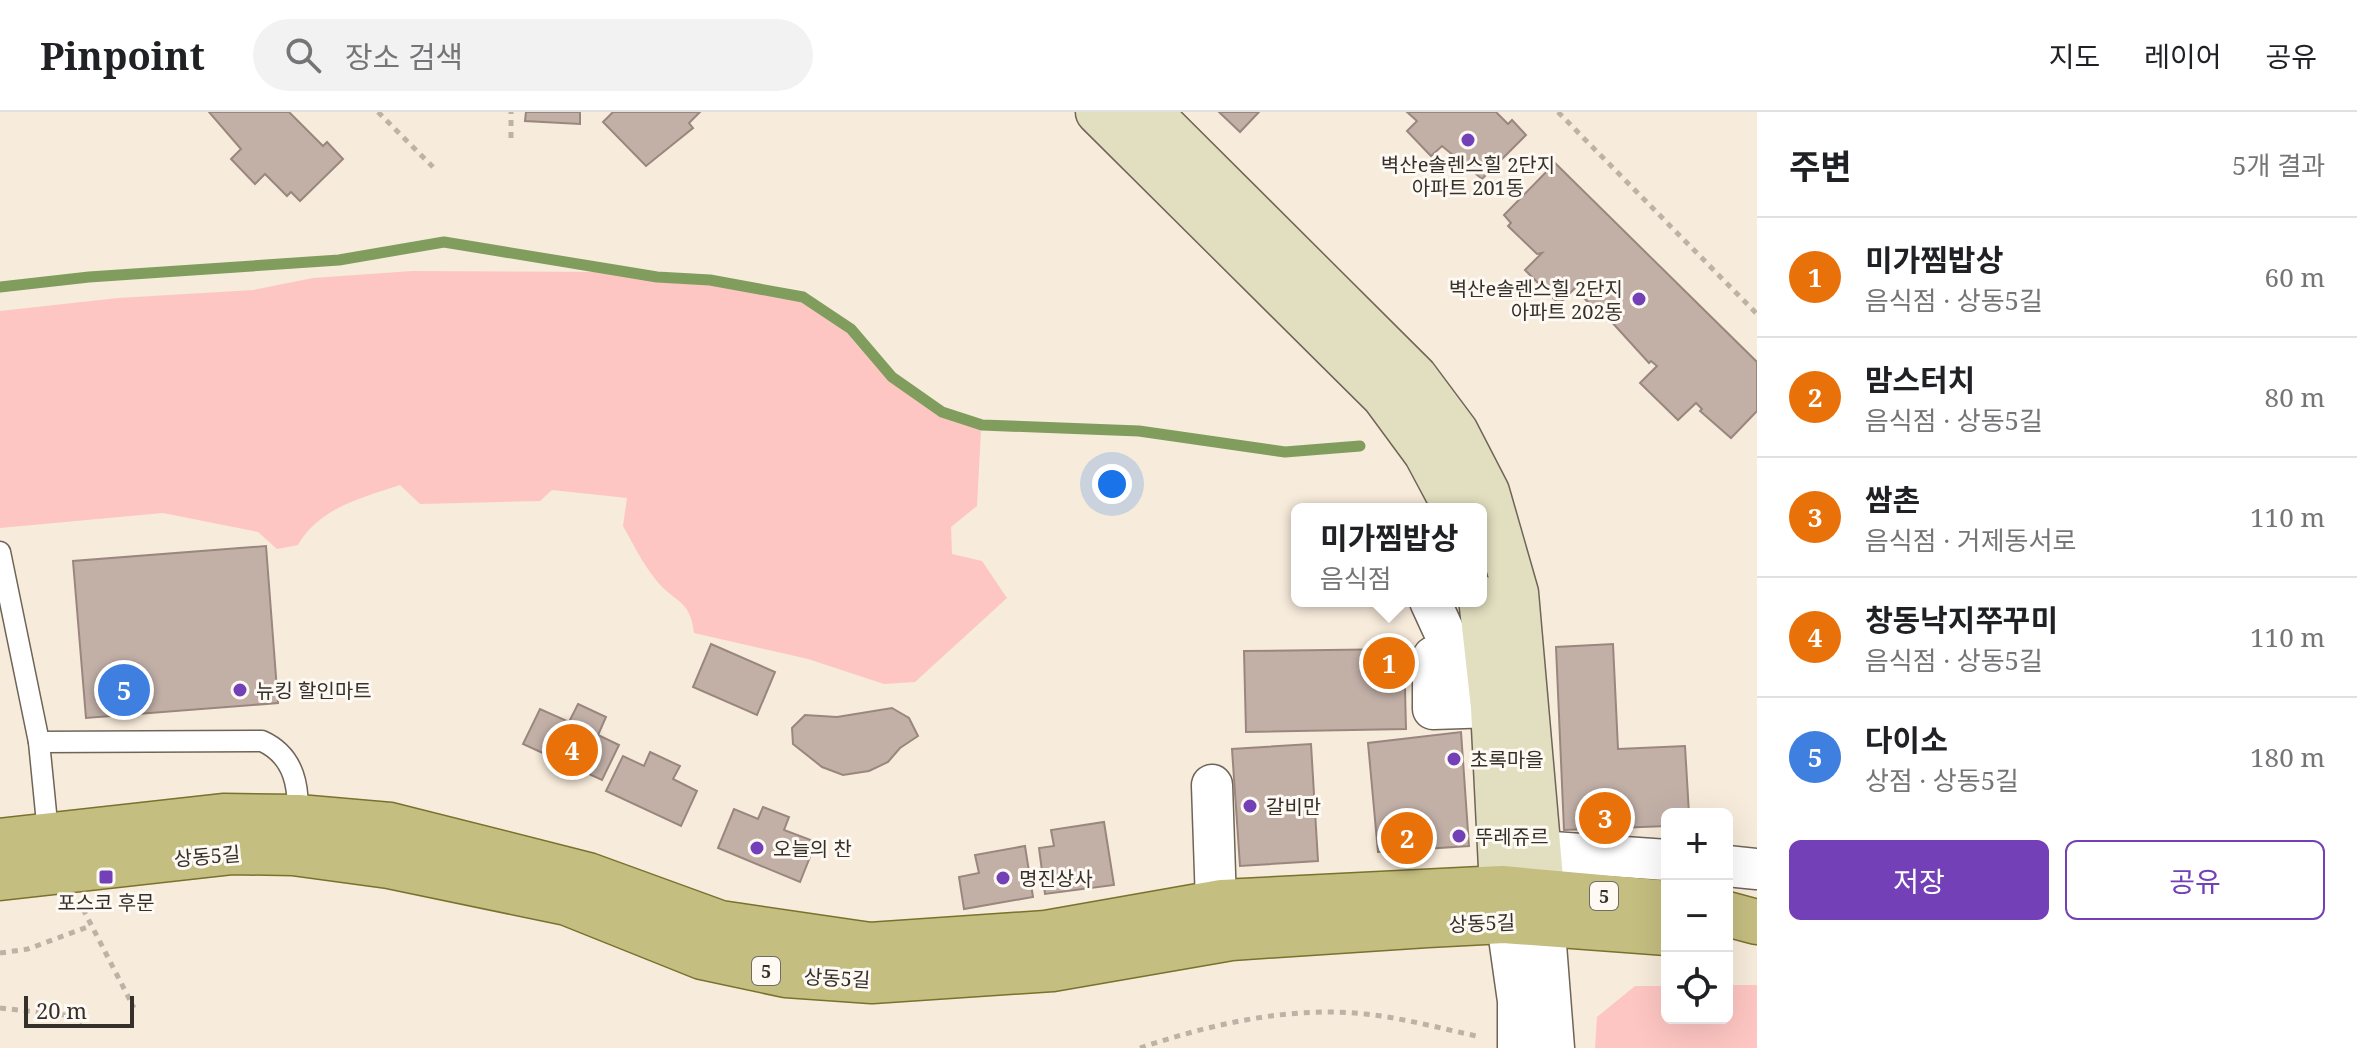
<!DOCTYPE html>
<html lang="ko">
<meta charset="utf-8">
<style>
:root{--surface:#fff;--page:#f2f2f2;--text:#202124;--muted:#757577;--line:#e0e0e0;--accent:#7340b7}
body{margin:0;font-family:"Noto Serif","Noto Sans KR",serif;background:var(--page);color:var(--text)}
.controls{position:absolute;right:24px;bottom:24px;display:grid;overflow:hidden;border-radius:12px;box-shadow:0 8px 32px #0002}
.controls button{width:72px;height:72px;display:grid;place-items:center;padding:0;border:0;border-bottom:2px solid var(--line);background:var(--surface);color:var(--text);font:40px sans-serif}
.scale{position:absolute;left:24px;bottom:20px;width:110px;box-sizing:border-box;padding-left:8px;border:4px solid #35312a;border-top:0;font-size:22px;line-height:28px;white-space:nowrap;color:#35312a;-webkit-text-stroke:6px #fef9f3;paint-order:stroke}
.you{position:absolute;left:1112px;top:372px;width:28px;height:28px;margin:-20px;border:6px solid #fff;border-radius:50%;background:#1a73e8;box-shadow:0 0 0 12px #1a73e833}
.badge{display:grid;place-items:center;width:52px;height:52px;border-radius:50%;background:var(--accent);color:#fff;font-size:26px;font-weight:700}
.pin{position:absolute;translate:-50% -50%;border:4px solid #fff;box-shadow:0 2px 8px #0006}
.popup{position:absolute;left:1291px;top:391px;width:196px;height:104px;box-sizing:border-box;display:grid;place-content:center;border-radius:12px;background:var(--surface);filter:drop-shadow(0 2px 6px #0005);font-size:26px;white-space:nowrap;color:var(--muted)}
.popup b{font-size:30px;color:var(--text)}
.popup::after{content:'';position:absolute;left:50%;top:100%;margin-left:-16px;border:16px solid transparent;border-top-color:var(--surface)}
.list{margin:0;padding:0;list-style:none}
h2{display:flex;justify-content:space-between;align-items:center;height:104px;margin:0;padding:0 32px;font-size:34px}
h2 small{font-size:26px;font-weight:400;color:var(--muted)}
.list li{display:grid;grid-template-columns:52px 1fr auto;gap:24px;align-items:center;box-sizing:border-box;height:120px;padding:0 32px;border-top:2px solid var(--line)}
.list b{display:block;font-size:30px;white-space:nowrap}
.list p{margin:0;font-size:26px;white-space:nowrap;color:var(--muted)}
.list em{font-size:26px;font-style:normal;color:var(--muted)}
.actions{display:flex;gap:16px;padding:24px 32px}
.actions a{flex:1;padding:18px 0;border:2px solid var(--accent);border-radius:12px;text-align:center;font-size:28px;color:var(--accent)}
.actions .main{background:var(--accent);color:#fff}
.icon{flex:none;width:44px;height:44px;fill:none;stroke:currentColor;stroke-width:2;stroke-linecap:round;stroke-linejoin:round}
.map{position:relative;flex:none;width:1757px;height:936px;overflow:hidden}
header{display:flex;align-items:center;gap:48px;box-sizing:border-box;height:112px;padding:0 40px;background:var(--surface);border-bottom:2px solid var(--line)}
header strong{font-size:38px}
nav{display:flex;gap:44px;margin-inline-start:auto;font-size:28px}
.search{width:560px;height:72px;background:var(--page);display:flex;align-items:center;gap:20px;box-sizing:border-box;padding:0 28px;border-radius:44px;color:var(--muted);font-size:30px}
main{display:flex}
aside{flex:1;background:var(--surface)}
.map>svg:first-child{display:block}
.green{fill:#fec6c3}
.lines{fill:none;stroke-linecap:round;stroke-linejoin:round}
.stream{stroke:#809d5e;stroke-width:11}
.building{fill:#c2b0a7;stroke:#99877f;stroke-width:2}
.lane-casing{stroke:#6f6457;stroke-width:23}
.street-casing{stroke:#6f6457;stroke-width:43}
.secondary-casing{stroke:#6f6457;stroke-width:47}
.primary-casing{stroke:#7a712c;stroke-width:47}
.path{stroke:#bcb3a6;stroke-width:5;stroke-dasharray:6 6;stroke-linecap:butt}
.lane{stroke:#fff;stroke-width:20}
.street{stroke:#fff;stroke-width:40}
.secondary{stroke:#e2dfc0;stroke-width:44}
.primary{stroke:#c5be81;stroke-width:44}
.poi-dot{fill:#7340b7;stroke:#fef9f3;stroke-width:3}
.labels{text-anchor:middle;dominant-baseline:central;stroke-width:6;stroke-linejoin:round;paint-order:stroke}
.shield{fill:#fef9f3;stroke:#716d66;stroke-width:2}
.shield-label{font-size:18px;font-weight:bold;fill:#35312a}
.poi-label{font-size:20px;fill:#35312a;stroke:#fef9f3;text-anchor:start}
.street-label{font-size:20px;fill:#35312a;stroke:#fef9f3}
</style>
<header>
<strong>Pinpoint</strong>
<div class="search"><svg class="icon" aria-label="search" viewBox="0 0 24 24"><circle cx="10" cy="10" r="6"/><path d="M15 15l6 6"/></svg>장소 검색</div>
<nav><a>지도</a><a>레이어</a><a>공유</a></nav>
</header>
<main>
<div class="map">
<svg width="1757" height="936" viewBox="0 0 1757 936">
<rect width="100%" height="100%" fill="#f7ebdb"/>
<!-- green -->
<g class="green">
<path d="M412,159l193,1 51,10 57,3 88,16 46,32 43,49 48,34 43,14 -4,76 -26,21 1,27 30,7 25,37 -92,84 -31,2 -76,-25 -114,-26c-4,-35 -20,-30 -38,-53 -13,-16 -23,-36 -33,-54l4,-28 -75,-8 -12,11 -120,3 -20,-19c-39,13 -81,23 -102,60l-21,4 -19,-17 -95,-19 -163,15v-217l118,-13 135,-8 60,-12z"/>
<path d="M1727,873h30v63h-162l2,-31 38,-31h32v32h60z"/>
</g>
<g class="lines">
<!-- stream -->
<path class="stream" d="M0,175l89,-10 250,-17 105,-18 213,35 53,3 93,17 48,32 41,48 50,35 40,13 157,6 146,21 75,-6"/>
</g>
<!-- building -->
<g class="building">
<path d="M209,0h80l34,34 4,-4 16,17 -43,42 -9,-9 -4,4 -22,-22 -10,10 -24,-25 10,-10z"/>
<path d="M526,0h54v12l-55,-3z"/>
<path d="M613,0h87l-11,11 4,5 -47,38 -43,-44z"/>
<path d="M1219,0h40l-19,20z"/>
<path d="M1407,0h89l12,12 4,-4 14,15 -44,44 -40,-33 -11,10 -24,-25 10,-10z"/>
<path d="M1555,51l202,199v49l-26,27 -31,-27 2,-2 -6,-6 -18,17 -38,-37 17,-17 -6,-5 -2,2 -40,-44 -2,2 -28,-28 2,-2 -4,-5 -18,18 -34,-34 17,-17 -5,1 -29,-28 3,-3 -7,-8z"/>
<path d="M266,434l12,157 -192,15 -13,-157z"/>
<path d="M711,532l64,28 -18,43 -64,-28z"/>
<path d="M1613,532l5,105 67,-3 4,68h-22v12l-103,4 -8,-183z"/>
<path d="M1404,537l2,80 -160,3 -2,-81z"/>
<path d="M578,592l28,13 -8,18 21,10 -17,35 -79,-36 17,-35 29,13z"/>
<path d="M892,596l17,10 9,18 -18,12 -12,14 -19,9 -26,4 -21,-8 -29,-23 -1,-16 13,-13 32,2z"/>
<path d="M1461,620l8,114 -91,6 -10,-109z"/>
<path d="M1311,632l7,117 -78,5 -8,-117z"/>
<path d="M650,640l30,14 -7,13 24,12 -16,35 -75,-35 17,-35 21,10z"/>
<path d="M763,695l26,10 -5,13 32,12 -16,40 -82,-34 16,-39 24,10z"/>
<path d="M1104,710l10,63 -69,9 -6,-46 15,-2 -3,-16z"/>
<path d="M1025,734l8,51 -69,12 -5,-32 20,-4 -4,-18z"/>
</g>
<g class="lines">
<!-- lane casing -->
<g class="lane-casing">
<g id="lane">
<path d="M0,440l39,190 223,-1c33,15 38,47 35,81"/>
<path d="M39,630l9,91"/>
</g>
</g>
<!-- street casing -->
<g class="street-casing">
<g id="street">
<path d="M1430,489l33,72 -30,-16v52l60,-2"/>
<path d="M1212,673l4,118"/>
<path d="M1538,739l129,9"/>
<path d="M1727,754l30,3"/>
<path d="M1502,776l16,113v47"/>
<path d="M1542,781l12,155"/>
</g>
</g>
<!-- secondary casing -->
<g class="secondary-casing">
<g id="secondary">
<path d="M1098,0l286,284 42,57 30,56"/>
<path d="M1149,0l266,265 41,55 31,60 29,101 26,297"/>
<path d="M1481,486l12,109 9,181"/>
</g>
</g>
<!-- primary casing -->
<g class="primary-casing">
<g id="primary">
<path d="M0,729l223,-25 75,1 92,8 198,50 132,48 150,22 176,-12 176,-31 280,-14 165,15"/>
<path d="M0,766l233,-26 60,1 96,13 178,37 135,54 84,18 86,6 180,-12 179,-31 196,-13 77,-4 163,12"/>
<path d="M1727,802l30,8"/>
</g>
</g>
<!-- path -->
<g class="path">
<path d="M378,0l55,55"/>
<path d="M1558,0l199,202"/>
<path d="M511,26v-26"/>
<path d="M83,797l51,99"/>
<path d="M0,841l28,-4 62,-23"/>
<path d="M0,896l74,8 7,11"/>
<path d="M1140,936c71,-24 150,-42 225,-34 39,4 78,15 116,23"/>
</g>
<!-- lane -->
<use href="#lane" class="lane"/>
<!-- street -->
<use href="#street" class="street"/>
<!-- secondary -->
<use href="#secondary" class="secondary"/>
<!-- primary -->
<use href="#primary" class="primary"/>
</g>
<!-- markers -->
<g class="poi-dot">
<circle cx="1468" cy="28" r="8"/>
<circle cx="1639" cy="187" r="8"/>
<circle cx="240" cy="578" r="8"/>
<circle cx="1454" cy="647" r="8"/>
<circle cx="1250" cy="694" r="8"/>
<circle cx="1459" cy="724" r="8"/>
<circle cx="757" cy="736" r="8"/>
<rect x="98" y="757" width="16" height="16" rx="4"/>
<circle cx="1003" cy="766" r="8"/>
</g>
<g class="labels">
<!-- shield labels -->
<g class="shield">
<rect x="1590" y="770" width="28" height="28" rx="6"/>
<rect x="752" y="845" width="28" height="28" rx="6"/>
</g>
<g class="shield-label">
<text x="1604" y="784">5</text>
<text x="766" y="859">5</text>
</g>
<!-- poi labels -->
<g class="poi-label">
<text x="1468" y="52" text-anchor="middle">벽산e솔렌스힐 2단지<tspan x="1468" dy="23">아파트 201동</tspan></text>
<text x="1623" y="176" text-anchor="end">벽산e솔렌스힐 2단지<tspan x="1623" dy="23">아파트 202동</tspan></text>
<text x="256" y="578">뉴킹 할인마트</text>
<text x="1470" y="647">초록마을</text>
<text x="1266" y="694">갈비만</text>
<text x="1475" y="724">뚜레쥬르</text>
<text x="773" y="736">오늘의 찬</text>
<text x="1019" y="766">명진상사</text>
<text x="106" y="790" text-anchor="middle">포스코 후문</text>
</g>
<!-- street labels -->
<g class="street-label">
<text transform="translate(207 744) rotate(-5)">상동5길</text>
<text transform="translate(1482 811) rotate(-2)">상동5길</text>
<text transform="translate(837 866) rotate(3)">상동5길</text>
</g>
</g>
</svg>
<div class="controls">
<button>+</button>
<button>−</button>
<button><svg class="icon" aria-label="locate" viewBox="0 0 24 24"><circle cx="12" cy="12" r="6"/><path d="M12 2v4M12 18v4M2 12h4M18 12h4"/></svg></button>
</div>
<div class="scale">20 m</div>
<div class="you"></div>
<div class="pin badge" style="left:1389px;top:551px;background:#e8710a">1</div>
<div class="popup"><b>미가찜밥상</b>음식점</div>
<div class="pin badge" style="left:1407px;top:726px;background:#e8710a">2</div>
<div class="pin badge" style="left:1605px;top:706px;background:#e8710a">3</div>
<div class="pin badge" style="left:572px;top:638px;background:#e8710a">4</div>
<div class="pin badge" style="left:124px;top:578px;background:#3f7fe0">5</div>
</div>
<aside>
<h2>주변<small>5개 결과</small></h2>
<ul class="list">
<li><span class="badge" style="background:#e8710a">1</span><div><b>미가찜밥상</b><p>음식점 · 상동5길</p></div><em>60 m</em></li>
<li><span class="badge" style="background:#e8710a">2</span><div><b>맘스터치</b><p>음식점 · 상동5길</p></div><em>80 m</em></li>
<li><span class="badge" style="background:#e8710a">3</span><div><b>쌈촌</b><p>음식점 · 거제동서로</p></div><em>110 m</em></li>
<li><span class="badge" style="background:#e8710a">4</span><div><b>창동낙지쭈꾸미</b><p>음식점 · 상동5길</p></div><em>110 m</em></li>
<li><span class="badge" style="background:#3f7fe0">5</span><div><b>다이소</b><p>상점 · 상동5길</p></div><em>180 m</em></li>
</ul>
<div class="actions"><a class="main">저장</a><a>공유</a></div>
</aside>
</main>
